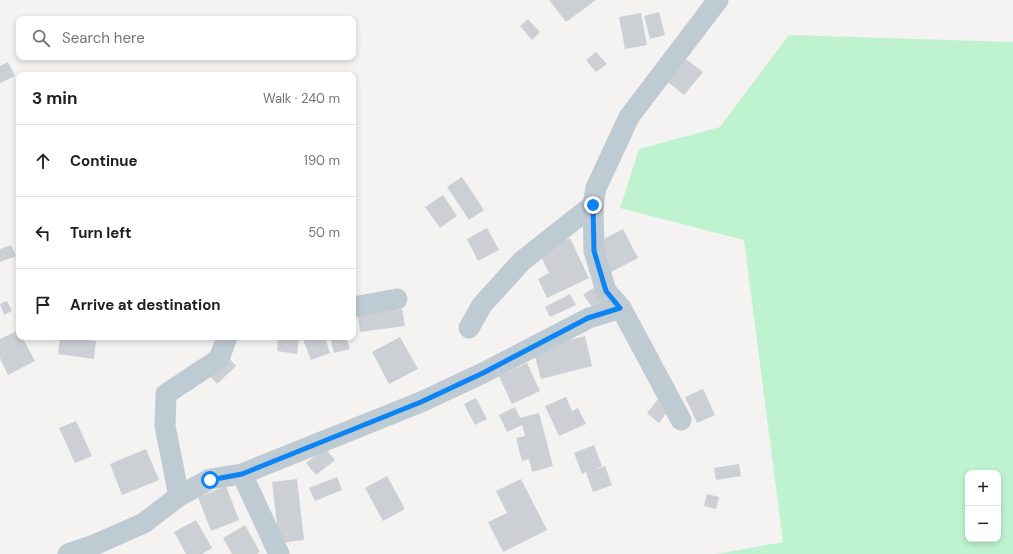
<!DOCTYPE html>
<meta charset="utf-8">
<style>
:root{--surface:#fff;--page:#f2f2f2;--text:#202124;--muted:#757577;--line:#e0e0e0}
body{margin:0;font-family:"DM Sans",sans-serif;background:var(--page);color:var(--text)}
.controls{position:absolute;right:12px;bottom:12px;display:grid;overflow:hidden;border-radius:8px;box-shadow:0 2px 6px #0003}
.controls button{width:36px;height:36px;display:grid;place-items:center;padding:0;border:0;border-bottom:1px solid var(--line);background:var(--surface);color:var(--text);font:20px sans-serif}
.stop{position:absolute;width:12px;height:12px;margin:-9px;border:3px solid #0d84f3;border-radius:50%;background:#fff}
.stop.end{background:#0d84f3;border-color:#fff;box-shadow:0 1px 4px #0008}
.list{margin:0;padding:0;list-style:none}
h2{display:flex;justify-content:space-between;align-items:center;height:52px;margin:0;padding:0 16px;font-size:17px}
h2 small{font-size:13px;font-weight:400;color:var(--muted)}
.list li{display:grid;grid-template-columns:26px 1fr auto;gap:12px;align-items:center;box-sizing:border-box;height:72px;padding:0 16px;border-top:1px solid var(--line)}
.list b{display:block;font-size:15px;white-space:nowrap}
.list em{font-size:13px;font-style:normal;color:var(--muted)}
.icon{flex:none;width:22px;height:22px;fill:none;stroke:currentColor;stroke-width:2;stroke-linecap:round;stroke-linejoin:round}
.map{position:relative;flex:none;width:1013px;height:554px;overflow:hidden}
.search{position:absolute;background:var(--surface);box-shadow:0 2px 6px #0003;left:16px;top:16px;width:340px;height:44px;display:flex;align-items:center;gap:10px;box-sizing:border-box;padding:0 14px;border-radius:8px;color:var(--muted);font-size:15px}
.panel{position:absolute;background:var(--surface);box-shadow:0 2px 6px #0003;left:16px;top:72px;width:340px;height:268px;border-radius:8px}
.map>svg:first-child{display:block}
.green{fill:#bff3cf;fill-rule:evenodd}
.building{fill:#ccd0d5}
.lines{fill:none;stroke-linecap:round;stroke-linejoin:round}
.minor{stroke:#bfcbd2;stroke-width:21}
.route{stroke:#0d84f3;stroke-width:5}
</style>
<div class="map">
<svg width="1013" height="554" viewBox="0 0 1013 554">
<rect width="100%" height="100%" fill="#f5f2f2"/>
<!-- green -->
<path class="green" d="M789,35l224,7v512h-297l67,-12 -39,-302 -124,-32 19,-59 81,-22zM968,473h30v66h-30z"/>
<!-- building -->
<g class="building">
<path d="M549,0h47l-30,22z"/>
<path d="M659,12l6,23 -15,4 -6,-23z"/>
<path d="M641,13l6,32 -22,4 -6,-32z"/>
<path d="M528,19l12,13 -8,8 -12,-14z"/>
<path d="M596,52l11,12 -11,8 -10,-12z"/>
<path d="M682,56l21,16 -19,23 -20,-16z"/>
<path d="M8,62l7,14 -15,7v-17z"/>
<path d="M462,177l22,33 -15,10 -22,-33z"/>
<path d="M443,195l14,21 -17,12 -15,-21z"/>
<path d="M487,228l12,22 -21,11 -11,-22z"/>
<path d="M623,229l15,29 -29,15 -15,-29z"/>
<path d="M570,238l19,40 -42,20 -9,-19 11,-6 -10,-21z"/>
<path d="M11,245l5,11 -16,6v-13z"/>
<path d="M593,288l11,14 -10,7 -11,-14z"/>
<path d="M570,294l6,11 -26,12 -5,-10z"/>
<path d="M7,301l5,10 -8,4 -4,-11z"/>
<path d="M402,309l3,17 -45,6 -2,-17z"/>
<path d="M19,330v7h3l13,24 -27,14 -8,-17v-19z"/>
<path d="M585,336l7,30 -51,13 -8,-30z"/>
<path d="M60,337l36,4 -2,18 -36,-5z"/>
<path d="M278,337h21l-2,17 -20,-3z"/>
<path d="M309,337h16l5,16 -19,7 -8,-21z"/>
<path d="M330,337h16l4,12 -16,4z"/>
<path d="M400,337l18,32 -29,15 -17,-32z"/>
<path d="M228,357l8,9 -19,18 -8,-9z"/>
<path d="M527,363l13,28 -28,13 -13,-28z"/>
<path d="M703,389l12,26 -18,8 -12,-26z"/>
<path d="M566,397l6,14 6,-3 8,16 -27,12 -14,-30z"/>
<path d="M476,398l11,21 -12,6 -11,-21z"/>
<path d="M659,398l12,9 -12,16 -12,-10z"/>
<path d="M515,407l5,11 19,-5 14,53 -21,6 -3,-13 -7,2 -6,-23 9,-2 -3,-11 -15,7 -8,-17z"/>
<path d="M76,421l16,35 -17,7 -16,-35z"/>
<path d="M594,445l8,21 -11,5 14,-5 7,19 -19,7 -7,-20 -4,2 -8,-21z"/>
<path d="M325,448l10,12 -19,15 -10,-12z"/>
<path d="M146,449l13,31 -37,15 -12,-31z"/>
<path d="M739,464l2,12 -25,4 -2,-12z"/>
<path d="M387,476l18,33 -22,12 -18,-33z"/>
<path d="M337,477l5,13 -27,11 -6,-13z"/>
<path d="M297,479l7,61 -25,3 -7,-61z"/>
<path d="M521,479l26,51 -44,22 -15,-30 19,-9 -11,-22z"/>
<path d="M226,486l13,34 -28,11 -13,-34z"/>
<path d="M707,494l12,3 -3,12 -12,-3z"/>
<path d="M196,520l16,28 -10,6h-16l-12,-22z"/>
<path d="M245,525l15,27 -3,2h-25l-9,-16z"/>
</g>
<g class="lines">
<!-- minor -->
<g class="minor">
<path d="M353,307l44,-8"/>
<path d="M469,328l13,-23 40,-44 71,-56"/>
<path d="M681,420l-60,-112 -15,-17 -12,-40 -1,-46 3,-17 33,-71 89,-117"/>
<path d="M242,474l37,80"/>
<path d="M179,496l-14,-70 1,-32 53,-35 8,-22"/>
<path d="M68,554l26,-9 50,-22 35,-27 31,-17 32,-5 179,-72 62,-29 106,-55 32,-10"/>
</g>
</g>
<g class="lines">
<!-- route -->
<path class="route" d="M210,480l32,-6 179,-72 62,-29 105,-55 32,-10 -14,-17 -12,-40 -1,-46"/>
</g>
</svg>
<div class="controls">
<button>+</button>
<button>−</button>
</div>
<div class="stop" style="left:210px;top:480px"></div>
<div class="stop end" style="left:593px;top:205px"></div>
<div class="search"><svg class="icon" aria-label="search" viewBox="0 0 24 24"><circle cx="10" cy="10" r="6"/><path d="M15 15l6 6"/></svg>Search here</div>
<section class="panel">
<h2>3 min<small>Walk · 240 m</small></h2>
<ul class="list">
<li><svg class="icon" aria-label="ahead" viewBox="0 0 24 24"><path d="M12 20V5M6 11l6-6 6 6"/></svg><div><b>Continue</b></div><em>190 m</em></li>
<li><svg class="icon" aria-label="left" viewBox="0 0 24 24"><path d="M17 20v-9H6M10 6l-5 5 5 5"/></svg><div><b>Turn left</b></div><em>50 m</em></li>
<li><svg class="icon" aria-label="arrive" viewBox="0 0 24 24"><path d="M6 21V4h12l-3 4 3 4H6"/></svg><div><b>Arrive at destination</b></div></li>
</ul>
</section>
</div>
